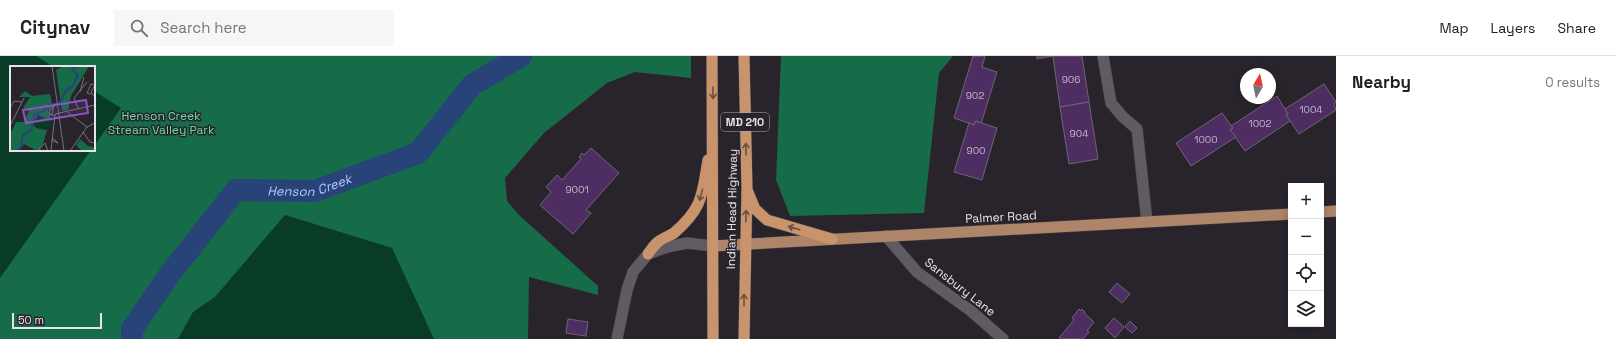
<!DOCTYPE html>
<meta charset="utf-8">
<style>
:root{--surface:#fff;--page:#f6f6f6;--text:#202124;--muted:#757577;--line:#e0e0e0}
body{margin:0;font-family:"Space Grotesk",sans-serif;background:var(--page);color:var(--text)}
.controls{position:absolute;right:12px;bottom:12px;display:grid;overflow:hidden;border-radius:0px;box-shadow:0 2px 10px #0003}
.controls button{width:36px;height:36px;display:grid;place-items:center;padding:0;border:0;border-bottom:1px solid var(--line);background:var(--surface);color:var(--text);font:20px sans-serif}
.compass{position:absolute;left:1240px;top:12px;width:36px;height:36px;border-radius:50%;background:var(--surface);box-shadow:0 2px 10px #0003;rotate:9deg}
.scale{position:absolute;left:12px;bottom:10px;width:90px;box-sizing:border-box;padding-left:4px;border:2px solid #e7e4e9;border-top:0;font-size:11px;line-height:14px;white-space:nowrap;color:#e7e4e9;-webkit-text-stroke:3px #29242c;paint-order:stroke}
.list{margin:0;padding:0;list-style:none}
h2{display:flex;justify-content:space-between;align-items:center;height:52px;margin:0;padding:0 16px;font-size:17px}
h2 small{font-size:13px;font-weight:400;color:var(--muted)}
.icon{flex:none;width:22px;height:22px;fill:none;stroke:currentColor;stroke-width:2;stroke-linecap:round;stroke-linejoin:round}
.map{position:relative;flex:none;width:1336px;height:283px;overflow:hidden}
header{display:flex;align-items:center;gap:24px;box-sizing:border-box;height:56px;padding:0 20px;background:var(--surface);border-bottom:1px solid var(--line)}
header strong{font-size:19px}
nav{display:flex;gap:22px;margin-inline-start:auto;font-size:14px}
.search{width:280px;height:36px;background:var(--page);display:flex;align-items:center;gap:10px;box-sizing:border-box;padding:0 14px;border-radius:0px;color:var(--muted);font-size:15px}
main{display:flex}
aside{flex:1;background:var(--surface)}
.map>svg:first-child{display:block}
.green{fill:#083c27;fill-rule:evenodd}
.forest{fill:#166b49}
.lines{fill:none;stroke-linecap:round;stroke-linejoin:round}
.river{stroke:#274377;stroke-width:22}
.building{fill:#4e2d63;stroke:#6c6771}
.minor-casing{stroke:#454147;stroke-width:12}
.secondary-casing{stroke:#454147;stroke-width:12}
.primary-casing{stroke:#454147;stroke-width:12}
.trunk-casing{stroke:#454147;stroke-width:12}
.minor{stroke:#605a63;stroke-width:11}
.secondary{stroke:#605a63;stroke-width:11}
.primary{stroke:#af8569;stroke-width:11}
.trunk{stroke:#c9946b;stroke-width:11}
.oneway{stroke:#695145}
.labels{text-anchor:middle;dominant-baseline:central;stroke-width:3;stroke-linejoin:round;paint-order:stroke}
.number-label{font-size:10px;fill:#c1b6c8}
.shield{fill:#29242c;stroke:#aeaab0;stroke-width:1}
.shield-label{font-size:11px;font-weight:bold;fill:#e7e4e9}
.park-label{font-size:12px;fill:#6edaa7;stroke:#29242c}
.street-label{font-size:12px;fill:#e7e4e9;stroke:#29242c}
.water-label{font-size:13px;font-style:italic;fill:#afcbfc;stroke:#29242c}
.inset-river{fill:none;stroke:#274377;stroke-width:2}
.inset-road{fill:none;stroke:#757178;stroke-width:1}
.view{fill:#9151c7;fill-opacity:0.15;stroke:#9151c7;stroke-width:2}
.inset-edge{fill:none;stroke:#e7e4e9;stroke-width:2}
</style>
<header>
<strong>Citynav</strong>
<div class="search"><svg class="icon" aria-label="search" viewBox="0 0 24 24"><circle cx="10" cy="10" r="6"/><path d="M15 15l6 6"/></svg>Search here</div>
<nav><a>Map</a><a>Layers</a><a>Share</a></nav>
</header>
<main>
<div class="map">
<svg width="1336" height="283" viewBox="0 0 1336 283">
<rect width="100%" height="100%" fill="#29242c"/>
<!-- green -->
<g class="green">
<path d="M0,0h294l-294,283zM11,11h83v83h-83z"/>
<path d="M285,159l107,33 42,91h-256l15,-27 19,-12z"/>
</g>
<!-- forest -->
<g class="forest">
<path d="M36,0h655v22l-56,-6 -28,11 -63,50 -39,45 2,23 12,14 79,71v9l-69,-18 -1,62h-94l-42,-91 -107,-33 -70,82 -22,15 -15,27h-178v-61l91,-128h3v-4l27,-38 -27,-17v-24h-40z"/>
<path d="M781,0h172l-14,17 -15,140 -134,3 -14,-36z"/>
</g>
<g class="lines">
<!-- river -->
<path class="river" id="s1" d="M132,283v-10l38,-55 66,-84 79,1 103,-38 54,-68 49,-29"/>
</g>
<!-- building -->
<g class="building">
<path d="M973,0h12l-3,11 15,5 -16,52 -5,-3 -2,4 -20,-7z"/>
<path d="M1037,0h16l-16,3z"/>
<path d="M1053,0h29l7,46 -29,5z"/>
<path d="M1324,28l12,18 -2,2 2,6 -37,24 -13,-19 2,-1 -3,-5z"/>
<path d="M1277,40l8,13 3,5 -2,1 4,6 -45,30 -15,-21 3,-2 -2,-2z"/>
<path d="M1089,46l9,57 -29,5 -9,-57z"/>
<path d="M1222,57l11,15 -3,2 6,7 -45,29 -15,-23z"/>
<path d="M976,65l21,7 -15,52 -28,-8 15,-49 5,2z"/>
<path d="M591,92l28,25 -33,37 5,3 -18,21 -33,-29 11,-13 -5,-5 11,-12 5,5 19,-21 -2,-2 3,-4 2,2z"/>
<path d="M1117,227l13,11 -8,9 -13,-11z"/>
<path d="M1079,253l2,2 1,-2 3,3 -1,1 10,9 -7,9 2,1 -6,7h-22l-2,-1 15,-18 -2,-2z"/>
<path d="M1114,262l10,9 -9,11 -10,-10z"/>
<path d="M568,263l20,3 -2,14 -20,-3z"/>
<path d="M1130,265l7,7 -5,5 -7,-6z"/>
</g>
<g class="lines">
<!-- minor casing -->
<g class="minor-casing">
<g id="minor">
<path d="M1103,0l8,47 12,14 14,12 10,93"/>
<path d="M886,180l31,36 54,39 32,28"/>
</g>
</g>
<!-- secondary casing -->
<g class="secondary-casing">
<path id="secondary" d="M617,283l10,-49 6,-18 15,-18 19,-7 20,-4 26,3"/>
</g>
<!-- primary casing -->
<g class="primary-casing">
<g id="primary">
<path d="M1321,156l15,-1"/>
<path d="M713,190l578,-32"/>
</g>
</g>
<!-- trunk casing -->
<g class="trunk-casing">
<g id="trunk">
<path d="M712,0l1,283"/>
<path d="M744,0l3,132 -3,151"/>
<path d="M748,136l7,17 12,11 65,19"/>
<path d="M648,198c3,-4 6,-9 10,-12 5,-4 11,-6 16,-9 29,-25 28,-38 34,-73"/>
</g>
</g>
<!-- minor -->
<use href="#minor" class="minor"/>
<!-- secondary -->
<use href="#secondary" class="secondary"/>
<!-- primary -->
<use href="#primary" class="primary"/>
<!-- trunk -->
<use href="#trunk" class="trunk"/>
</g>
<!-- one-way arrows -->
<defs><path id="oneway-shaft" d="M-6 0H5M1.5-3L5.5 0L1.5 3" fill="none" stroke-width="1.6" stroke-linecap="round" stroke-linejoin="round"/></defs>
<g class="oneway">
<use href="#oneway-shaft" transform="translate(713 37) rotate(89)"/>
<use href="#oneway-shaft" transform="translate(746 93) rotate(-91)"/>
<use href="#oneway-shaft" transform="translate(701 139) rotate(105)"/>
<use href="#oneway-shaft" transform="translate(746 160) rotate(-88)"/>
<use href="#oneway-shaft" transform="translate(794 172) rotate(-164)"/>
<use href="#oneway-shaft" transform="translate(744 244) rotate(-90)"/>
</g>
<g class="labels">
<!-- number labels -->
<g class="number-label">
<text x="1071" y="23">906</text>
<text x="975" y="39">902</text>
<text x="1311" y="53">1004</text>
<text x="1260" y="67">1002</text>
<text x="1079" y="77">904</text>
<text x="1206" y="83">1000</text>
<text x="976" y="94">900</text>
<text x="577" y="133">9001</text>
</g>
<!-- shield labels -->
<rect class="shield" x="721" y="57" width="48" height="18" rx="3"/>
<g class="shield-label">
<text x="745" y="66">MD 210</text>
</g>
<!-- park labels -->
<g class="park-label">
<text x="161" y="60">Henson Creek<tspan x="161" dy="14">Stream Valley Park</tspan></text>
</g>
<!-- street labels -->
<g class="street-label">
<text transform="translate(732 153) rotate(-89)">Indian Head Highway</text>
<text transform="translate(1001 161) rotate(-3)">Palmer Road</text>
<text transform="translate(960 231) rotate(38)">Sansbury Lane</text>
</g>
<!-- water labels -->
<g class="water-label">
<text stroke="none"><textPath href="#s1" startOffset="258">Henson Creek</textPath></text>
</g>
</g>
<!-- overview -->
<g transform="translate(10 10)">
<rect width="85" height="85" fill="#29242c"/>
<path d="M28,49l14,6 -2,7h-14l-3,-4z" fill="#083c27"/>
<path d="M53,0h26l-18,30 -3,14 -6,1 -6,-41zM15,25l7,5 18,-2 2,9h4v2l-8,6 5,5h-3l1,5 -13,-6 -5,9 3,4 11,2 -5,17 -5,4 -13,-7 -5,7h-9v-16l6,-13h8l5,-11 -6,-3 7,-11h-11zM70,73l8,7 7,1v4h-13l-6,-6z" fill="#166b49"/>
<path class="inset-river" d="M6,85l5,-4 2,-12 8,-4 4,-17 9,-3 5,-6 10,-2 8,-14 5,-2 6,-11 -6,-7 6,-3"/>
<path class="inset-road" d="M42,0l12,85M85,19l-4,7 4,6M70,26l4,-15M81,28l-4,-1 4,-9 4,1M0,42l4,-7 8,1M68,42l-4,-10 13,-16M57,46l20,15M42,48l2,-8 -5,6v1l6,3M0,60l14,-28M73,66l7,10 5,1M41,74l7,3 -6,-6M32,85l-3,-2 6,-6 3,8M41,85l4,-37 40,-9M60,85l17,-24 8,-4"/>
<path class="view" d="M76,34l2,13 -62,10 -3,-13z"/>
<rect width="85" height="85" class="inset-edge"/>
</g>
</svg>
<div class="controls">
<button>+</button>
<button>−</button>
<button><svg class="icon" aria-label="locate" viewBox="0 0 24 24"><circle cx="12" cy="12" r="6"/><path d="M12 2v4M12 18v4M2 12h4M18 12h4"/></svg></button>
<button><svg class="icon" aria-label="layers" viewBox="0 0 24 24"><path d="M12 4l9 5-9 5-9-5zM3 14l9 5 9-5"/></svg></button>
</div>
<svg class="compass" viewBox="-18 -18 36 36"><path d="M0-13l5 13h-10z" fill="#e53935"/><path d="M0 13l5-13h-10z" fill="#757577"/></svg>
<div class="scale">50 m</div>
</div>
<aside>
<h2>Nearby<small>0 results</small></h2>
<ul class="list">
</ul>
</aside>
</main>
